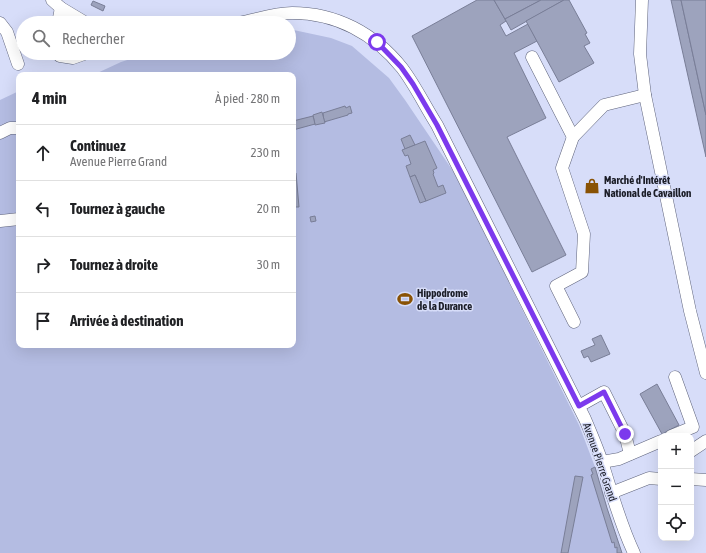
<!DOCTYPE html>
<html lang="fr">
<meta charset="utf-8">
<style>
:root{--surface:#fff;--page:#f2f2f2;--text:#202124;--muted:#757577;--line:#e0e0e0}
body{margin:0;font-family:"Asap Condensed",sans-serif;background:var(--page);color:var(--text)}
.controls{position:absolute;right:12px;bottom:12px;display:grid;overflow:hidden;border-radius:8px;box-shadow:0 4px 16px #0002}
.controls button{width:36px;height:36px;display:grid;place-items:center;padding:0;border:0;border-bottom:1px solid var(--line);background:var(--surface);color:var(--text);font:20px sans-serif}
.stop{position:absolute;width:12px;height:12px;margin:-9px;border:3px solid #7c3aed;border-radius:50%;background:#fff}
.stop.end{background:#7c3aed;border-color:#fff;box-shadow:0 1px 4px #0008}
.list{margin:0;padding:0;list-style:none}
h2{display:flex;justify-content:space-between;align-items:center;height:52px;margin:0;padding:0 16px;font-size:17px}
h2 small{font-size:13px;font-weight:400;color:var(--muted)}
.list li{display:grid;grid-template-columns:26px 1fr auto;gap:12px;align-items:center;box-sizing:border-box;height:56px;padding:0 16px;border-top:1px solid var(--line)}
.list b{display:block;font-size:15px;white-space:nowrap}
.list p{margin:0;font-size:13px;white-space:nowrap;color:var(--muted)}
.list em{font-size:13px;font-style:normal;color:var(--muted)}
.icon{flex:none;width:22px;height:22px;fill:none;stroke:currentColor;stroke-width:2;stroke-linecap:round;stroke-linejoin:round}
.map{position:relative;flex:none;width:706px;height:553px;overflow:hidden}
.search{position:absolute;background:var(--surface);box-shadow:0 4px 16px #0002;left:16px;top:16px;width:280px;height:44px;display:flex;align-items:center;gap:10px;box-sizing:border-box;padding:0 14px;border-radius:22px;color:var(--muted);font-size:15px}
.panel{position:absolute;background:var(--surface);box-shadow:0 4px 16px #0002;left:16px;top:72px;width:280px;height:276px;border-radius:8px}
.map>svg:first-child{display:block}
.green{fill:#b4bce2}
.building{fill:#9da3bd;stroke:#797e97}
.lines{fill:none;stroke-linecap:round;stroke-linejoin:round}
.minor-casing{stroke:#5f647c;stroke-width:13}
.minor{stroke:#fff;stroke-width:12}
.route{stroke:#7c3aed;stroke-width:5}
.labels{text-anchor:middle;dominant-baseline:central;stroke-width:3;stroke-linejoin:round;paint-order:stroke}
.poi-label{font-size:11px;font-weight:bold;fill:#1b1d27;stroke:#d7ddf9;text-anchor:start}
.street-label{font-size:11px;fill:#1b1d27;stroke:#d7ddf9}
</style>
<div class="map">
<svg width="706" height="553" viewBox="0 0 706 553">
<rect width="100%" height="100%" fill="#d7ddf9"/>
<!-- green -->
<path class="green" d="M289,29l42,9 21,8 37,32 16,22 52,77 122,248 16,42 12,41 15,45h-622v-453l19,-9v254h274v-270h-200l28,-13 28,-9h140z"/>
<!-- building -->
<g class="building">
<path d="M477,0h17l12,21 -6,4 6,11 22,-12 9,17 -23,12 32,65 -39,19 59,118 -34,17 -120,-236z"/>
<path d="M494,0h47l-36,19z"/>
<path d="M541,0h23l-53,30 -6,-11z"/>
<path d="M564,0h5l18,33 -2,1 5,9 -6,3 10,17 -35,19 -33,-61z"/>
<path d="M671,0h10l25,115v42z"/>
<path d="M681,0h25v115z"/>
<path d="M93,1l12,5 -2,5 -12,-6z"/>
<path d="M345,106l1,2 4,-2 2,7 -4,1v1l-24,7 -1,-9z"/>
<path d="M322,112l3,11 -10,2 -2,-10z"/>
<path d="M313,116l2,8 -22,6v-9z"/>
<path d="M410,135l5,10 -10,4 -4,-10z"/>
<path d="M425,141l12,27 -4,2 1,3 -1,1 5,13 5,-2 3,8 -20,8 -11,-26 -5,2 -4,-11 5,-2 -3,-9 -3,1 -3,-6z"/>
<path d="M296,173l3,34h-6v-33z"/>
<path d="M415,175l11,26 -6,2 -10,-26z"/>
<path d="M315,216l1,5 -5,1 -1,-5z"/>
<path d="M601,335l9,19 -19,8 -3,-6 -4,2 -3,-7 14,-6 -3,-6z"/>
<path d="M657,384l22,41 -17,9 -22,-40z"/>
<path d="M595,467l12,41 15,45h-5v-6l-2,1 -1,-6 -2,1 -21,-68 2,-1 -2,-5z"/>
<path d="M575,476l8,1 -14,71 -1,5h-7z"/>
</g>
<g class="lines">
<!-- minor casing -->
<g class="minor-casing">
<g id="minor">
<path d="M52,0l9,8 25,15"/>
<path d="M642,0l-2,54 5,41 45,216 16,62"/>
<path d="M0,23l7,9 11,32"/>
<path d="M58,23l3,-15"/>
<path d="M238,23c17,-3 36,-10 54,-10 44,0 82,20 110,55 13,17 23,38 35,57l148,294c6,14 12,28 17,43 10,31 18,62 32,91"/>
<path d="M60,53v3l13,2 14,-5"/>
<path d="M532,57l41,80"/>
<path d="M0,133l10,-5h9"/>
<path d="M0,221l19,-2"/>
<path d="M574,322l-18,-36 26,-14 2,-38 -22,-66 11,-31 31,-32 41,-10"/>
<path d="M579,406l25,-14 21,42 5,20"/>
<path d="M671,436l22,-9 -18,-50"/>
<path d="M691,451l15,-10"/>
<path d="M602,462l17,-3 42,-18"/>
<path d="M691,479l15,1"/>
<path d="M611,493l38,-15 12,1"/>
</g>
</g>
<!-- minor -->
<use href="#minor" class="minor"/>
</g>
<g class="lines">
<!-- route -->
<path class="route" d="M377,42l24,25 12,17 24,41 142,281 25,-14 21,42"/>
</g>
<!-- icons -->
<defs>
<g id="shop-bare" transform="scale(1.2)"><path d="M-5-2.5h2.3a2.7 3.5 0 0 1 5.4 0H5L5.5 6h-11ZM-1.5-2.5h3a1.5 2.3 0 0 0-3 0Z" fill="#895204" stroke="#d7ddf9" stroke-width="2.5" paint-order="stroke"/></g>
<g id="stadium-bare" transform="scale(1.2)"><path d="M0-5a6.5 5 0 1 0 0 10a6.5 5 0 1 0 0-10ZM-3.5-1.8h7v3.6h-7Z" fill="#895204" stroke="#d7ddf9" stroke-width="2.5" paint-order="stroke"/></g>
</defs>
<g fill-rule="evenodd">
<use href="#shop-bare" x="592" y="186"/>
<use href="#stadium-bare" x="405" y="299"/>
</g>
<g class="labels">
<!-- poi labels -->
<g class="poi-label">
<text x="604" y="180">Marché d'Intérêt<tspan x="604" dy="13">National de Cavaillon</tspan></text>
<text x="417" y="293">Hippodrome<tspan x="417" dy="13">de la Durance</tspan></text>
</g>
<!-- street labels -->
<g class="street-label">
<text transform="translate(600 462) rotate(71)">Avenue Pierre Grand</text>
</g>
</g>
</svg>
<div class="controls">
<button>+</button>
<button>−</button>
<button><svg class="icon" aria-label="locate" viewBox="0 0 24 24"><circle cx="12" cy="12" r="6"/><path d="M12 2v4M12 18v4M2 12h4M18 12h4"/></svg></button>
</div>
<div class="stop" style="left:377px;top:42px"></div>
<div class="stop end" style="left:625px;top:434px"></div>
<div class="search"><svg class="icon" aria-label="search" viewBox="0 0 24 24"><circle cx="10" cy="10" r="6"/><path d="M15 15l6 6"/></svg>Rechercher</div>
<section class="panel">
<h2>4 min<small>À pied · 280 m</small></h2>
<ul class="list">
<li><svg class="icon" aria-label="ahead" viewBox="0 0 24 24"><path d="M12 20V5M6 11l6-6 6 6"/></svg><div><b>Continuez</b><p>Avenue Pierre Grand</p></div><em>230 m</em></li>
<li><svg class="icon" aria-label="left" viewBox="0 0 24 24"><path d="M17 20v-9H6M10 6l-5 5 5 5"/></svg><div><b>Tournez à gauche</b></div><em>20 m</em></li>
<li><svg class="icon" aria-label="right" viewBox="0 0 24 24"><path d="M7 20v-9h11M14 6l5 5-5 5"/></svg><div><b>Tournez à droite</b></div><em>30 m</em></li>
<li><svg class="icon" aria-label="arrive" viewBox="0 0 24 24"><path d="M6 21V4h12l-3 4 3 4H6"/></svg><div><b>Arrivée à destination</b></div></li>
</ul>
</section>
</div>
